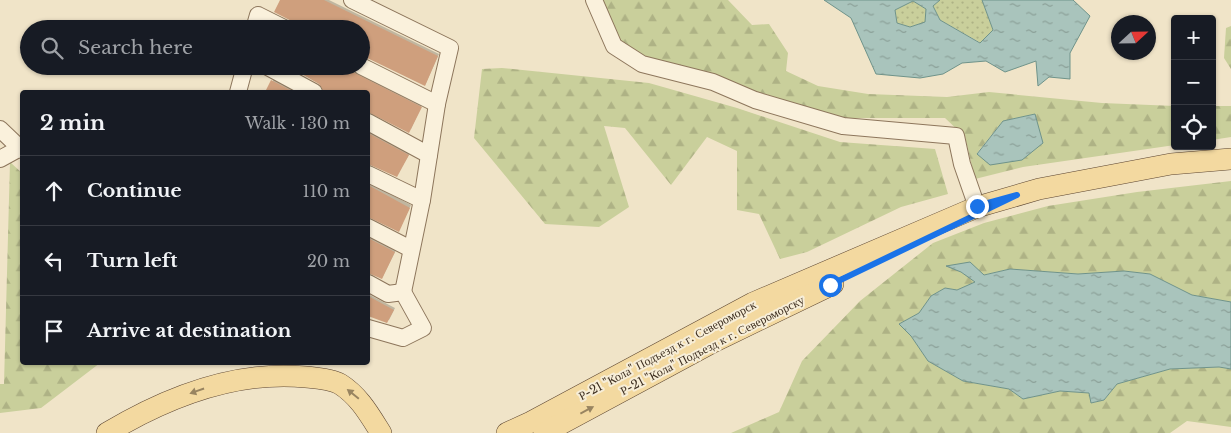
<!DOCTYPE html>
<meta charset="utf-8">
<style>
:root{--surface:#171b24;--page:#20242c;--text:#f1f3f6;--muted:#9ea1a6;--line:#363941}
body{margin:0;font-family:"Libre Baskerville",serif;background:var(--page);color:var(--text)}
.controls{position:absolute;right:15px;top:15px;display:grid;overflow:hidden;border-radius:5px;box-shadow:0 1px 4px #0004}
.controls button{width:45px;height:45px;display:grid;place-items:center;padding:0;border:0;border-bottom:1px solid var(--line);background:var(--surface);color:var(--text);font:25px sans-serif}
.compass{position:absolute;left:1111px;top:15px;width:45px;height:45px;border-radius:50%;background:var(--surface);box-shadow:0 1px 4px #0004;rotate:68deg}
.stop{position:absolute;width:15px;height:15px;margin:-11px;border:4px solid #1a73e8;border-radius:50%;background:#fff}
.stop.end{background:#1a73e8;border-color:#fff;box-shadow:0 1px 5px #0008}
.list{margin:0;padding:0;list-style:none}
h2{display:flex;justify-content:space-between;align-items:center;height:65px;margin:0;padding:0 20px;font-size:21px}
h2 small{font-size:16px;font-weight:400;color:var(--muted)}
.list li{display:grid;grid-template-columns:32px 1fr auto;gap:15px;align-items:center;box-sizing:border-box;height:70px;padding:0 20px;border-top:1px solid var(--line)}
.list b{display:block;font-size:19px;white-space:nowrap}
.list em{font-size:16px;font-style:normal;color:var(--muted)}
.icon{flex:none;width:28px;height:28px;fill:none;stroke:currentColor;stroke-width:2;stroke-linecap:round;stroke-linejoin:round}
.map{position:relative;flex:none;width:1231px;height:433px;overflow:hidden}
.search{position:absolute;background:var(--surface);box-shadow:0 1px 4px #0004;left:20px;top:20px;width:350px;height:55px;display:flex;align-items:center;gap:12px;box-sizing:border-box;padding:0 18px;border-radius:28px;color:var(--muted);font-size:19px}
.panel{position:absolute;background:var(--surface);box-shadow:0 1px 4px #0004;left:20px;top:90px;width:350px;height:275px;border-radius:5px}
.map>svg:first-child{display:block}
.grass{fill:url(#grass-dots)}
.forest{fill:url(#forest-firs);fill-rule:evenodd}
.water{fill:url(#water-ripples);stroke:#6f938a;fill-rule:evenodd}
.shadow{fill:#0003}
.building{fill:#cf9f7d}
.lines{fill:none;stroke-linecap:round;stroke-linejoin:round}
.minor-casing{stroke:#8d765c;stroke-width:18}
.major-casing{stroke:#5b4430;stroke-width:22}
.minor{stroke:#faf1dc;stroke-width:16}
.major{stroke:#f3d9a0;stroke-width:21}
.oneway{fill:#988460}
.route{stroke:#1a73e8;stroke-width:6}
.labels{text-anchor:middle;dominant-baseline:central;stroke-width:4;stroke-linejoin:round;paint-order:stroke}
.street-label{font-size:12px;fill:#3d2e20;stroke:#f7eed8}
</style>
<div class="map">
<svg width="1231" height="433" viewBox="0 0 1231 433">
<defs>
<pattern id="grass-dots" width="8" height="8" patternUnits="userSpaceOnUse" patternTransform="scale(1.25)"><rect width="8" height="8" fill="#c9cf9b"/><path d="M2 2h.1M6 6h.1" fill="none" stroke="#aeb285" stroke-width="1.8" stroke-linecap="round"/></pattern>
<pattern id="forest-firs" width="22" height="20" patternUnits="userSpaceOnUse" patternTransform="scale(1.25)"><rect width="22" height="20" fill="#c9cf9b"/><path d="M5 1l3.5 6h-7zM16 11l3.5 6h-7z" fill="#aeb285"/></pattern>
<pattern id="water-ripples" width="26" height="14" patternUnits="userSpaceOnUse" patternTransform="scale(1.25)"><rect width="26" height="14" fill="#a9c4bc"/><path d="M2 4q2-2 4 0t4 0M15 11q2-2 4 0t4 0" fill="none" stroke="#8ba098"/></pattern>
</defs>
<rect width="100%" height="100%" fill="#f0e4c8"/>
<!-- grass -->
<g class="grass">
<path d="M940,0h42l11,30 -12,13 -41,-23 -7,-14z"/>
<path d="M913,1l13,8v13l-16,5 -13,-4 -2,-13z"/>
</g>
<!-- forest -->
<g class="forest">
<path d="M603,0h125l24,25 17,-1 19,29 -2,18 32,15 50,8 79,3 42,-5 113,11 73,3v39l-152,22 -48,12 -10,-42 -20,-19h-103l-199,-62 -23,-15zM1035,114l-58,39 26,-32z"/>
<path d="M1231,26v43l-7,-11 2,-30z"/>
<path d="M502,68l147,15 88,25 103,34 95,7 13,45 -47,13 -94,45 -27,7 -21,-45 -22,-4v-59l-30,-14 -36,48 -46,-57 -21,-2 25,81 -30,20 -54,-3 -71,-86 8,-69z"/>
<path d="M1212,106h19v31l-19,3z"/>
<path d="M10,162l12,11v189l78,1 -59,45 -41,5v-29h4z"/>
<path d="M1231,181v121l-39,-7 -42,-21 -26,-3 -46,3 -68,-5 -27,6 -22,-3 15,10 -19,8 -12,-2 -14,8 -12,17 -20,11 12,12 17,25 35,20 46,8 14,10 37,-8 29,2 3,10 12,-3 13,-16 53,-15 49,-2 12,2v58l-44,-6 -17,12h-439l48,-21 23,-51 58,-60 73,-58 51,-20 64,-17 89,-14z"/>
</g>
<!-- water -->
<g class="water">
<path d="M824,0h116l-7,6 7,14 40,23 13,-13 -11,-30h91l17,16 -20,37v26l-21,-2 -11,9 -2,-25 -31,11 -19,-11 -24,2 -19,11 -23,4 -44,-4 -25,-56zM913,1l13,8 -1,13 -15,5 -13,-4 -2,-13z"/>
<path d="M1035,114l8,29 -21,17 -32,5 -13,-11 26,-33z"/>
<path d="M970,262l14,13 26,-6 68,5 46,-3 26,3 42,21 39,7v67l-12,-2 -49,2 -53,15 -13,16 -13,3 -2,-10 -29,-2 -37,8 -14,-10 -46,-8 -35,-20 -17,-25 -12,-12 20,-11 12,-17 14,-8 12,2 18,-8 -14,-10 -15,-6z"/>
</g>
<!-- shadow -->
<g class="shadow">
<path d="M281,0h48l110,54 -13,29 -1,2 -64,-56z"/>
<path d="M296,66h49l77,39 -11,24 -43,-18v-19h-43l-5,-9z"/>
<path d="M274,79l25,13h-33z"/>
<path d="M368,130l42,23 -13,22 -29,-12z"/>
<path d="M368,182l43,23 -12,25 -27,-13h-4z"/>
<path d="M368,235l28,15 -14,28 -14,-7z"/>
<path d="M368,294l27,14 -6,12 -13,-2 -8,-4z"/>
</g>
<!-- building -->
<g class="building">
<path d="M280,0h44l114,56 -13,30 -64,-31v-26h-54l-33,-17z"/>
<path d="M295,66h46l81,41 -13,26 -41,-21v-20h-44l-5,-8 -26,-15z"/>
<path d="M271,80l23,12h-29z"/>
<path d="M368,133l41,22 -12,22 -29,-13z"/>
<path d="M368,185l42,23 -11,24 -31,-15z"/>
<path d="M368,238l27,14 -13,27 -14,-6z"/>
<path d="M368,296l26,14 -7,13 -19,-7z"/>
</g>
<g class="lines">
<!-- minor casing -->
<g class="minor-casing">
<g id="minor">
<path d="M352,0l98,48 -13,56 -15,96 -19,92"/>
<path d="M594,0l20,46 28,18 71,18 42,18 88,26 113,10 6,28 15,43"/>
<path d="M254,29l4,-14 28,14"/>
<path d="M266,66l48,26"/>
<path d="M361,66l76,38"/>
<path d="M238,92l7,-26"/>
<path d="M368,122l61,33"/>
<path d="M0,129l22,21"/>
<path d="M0,159l20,-11"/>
<path d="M368,174l54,26"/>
<path d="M368,227l43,22"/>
<path d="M368,283l20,11 15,-2 20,36 -20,10 -35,-10"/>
</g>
</g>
<!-- major casing -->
<g class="major-casing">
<g id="major">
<path d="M107,433c60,-36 129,-63 199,-56 10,1 25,2 34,7 19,12 29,30 41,49"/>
<path d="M507,433l24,-11 222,-119 224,-96 62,-18 132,-25 60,-5"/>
<path d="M544,433l169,-91 120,-58"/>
</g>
</g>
<!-- minor -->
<use href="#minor" class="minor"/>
<!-- major -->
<use href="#major" class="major"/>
</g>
<!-- one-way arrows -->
<defs><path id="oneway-solid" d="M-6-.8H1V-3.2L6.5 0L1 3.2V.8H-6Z" transform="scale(1.25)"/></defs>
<g class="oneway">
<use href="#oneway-solid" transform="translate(197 391) rotate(161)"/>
<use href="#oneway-solid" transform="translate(353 394) rotate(-141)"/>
<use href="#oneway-solid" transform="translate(587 410) rotate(-28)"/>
</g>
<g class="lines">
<!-- route -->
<path class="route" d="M830,285l187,-90 -40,11"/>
</g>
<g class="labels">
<!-- street labels -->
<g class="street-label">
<text transform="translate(712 345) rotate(-27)">Р-21 "Кола" Подъезд к г. Североморску</text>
<text transform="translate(667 350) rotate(-28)">Р-21 "Кола" Подъезд к г. Североморск</text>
</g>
</g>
</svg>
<div class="controls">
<button>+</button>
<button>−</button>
<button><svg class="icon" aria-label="locate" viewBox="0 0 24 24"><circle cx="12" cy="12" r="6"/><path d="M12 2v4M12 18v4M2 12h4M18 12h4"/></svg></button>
</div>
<svg class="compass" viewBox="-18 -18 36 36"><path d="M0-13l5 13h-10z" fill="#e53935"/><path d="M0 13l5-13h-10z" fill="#9ea1a6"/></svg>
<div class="stop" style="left:830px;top:285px"></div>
<div class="stop end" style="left:977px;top:206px"></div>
<div class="search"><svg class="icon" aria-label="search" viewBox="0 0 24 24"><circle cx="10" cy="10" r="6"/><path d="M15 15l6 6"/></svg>Search here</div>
<section class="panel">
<h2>2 min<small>Walk · 130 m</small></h2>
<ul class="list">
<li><svg class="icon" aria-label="ahead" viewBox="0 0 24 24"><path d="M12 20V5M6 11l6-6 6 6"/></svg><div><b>Continue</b></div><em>110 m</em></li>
<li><svg class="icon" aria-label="left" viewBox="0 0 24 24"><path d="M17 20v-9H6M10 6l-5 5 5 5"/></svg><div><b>Turn left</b></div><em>20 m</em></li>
<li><svg class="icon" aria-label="arrive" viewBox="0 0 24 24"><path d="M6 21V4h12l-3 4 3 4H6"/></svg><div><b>Arrive at destination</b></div></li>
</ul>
</section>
</div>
